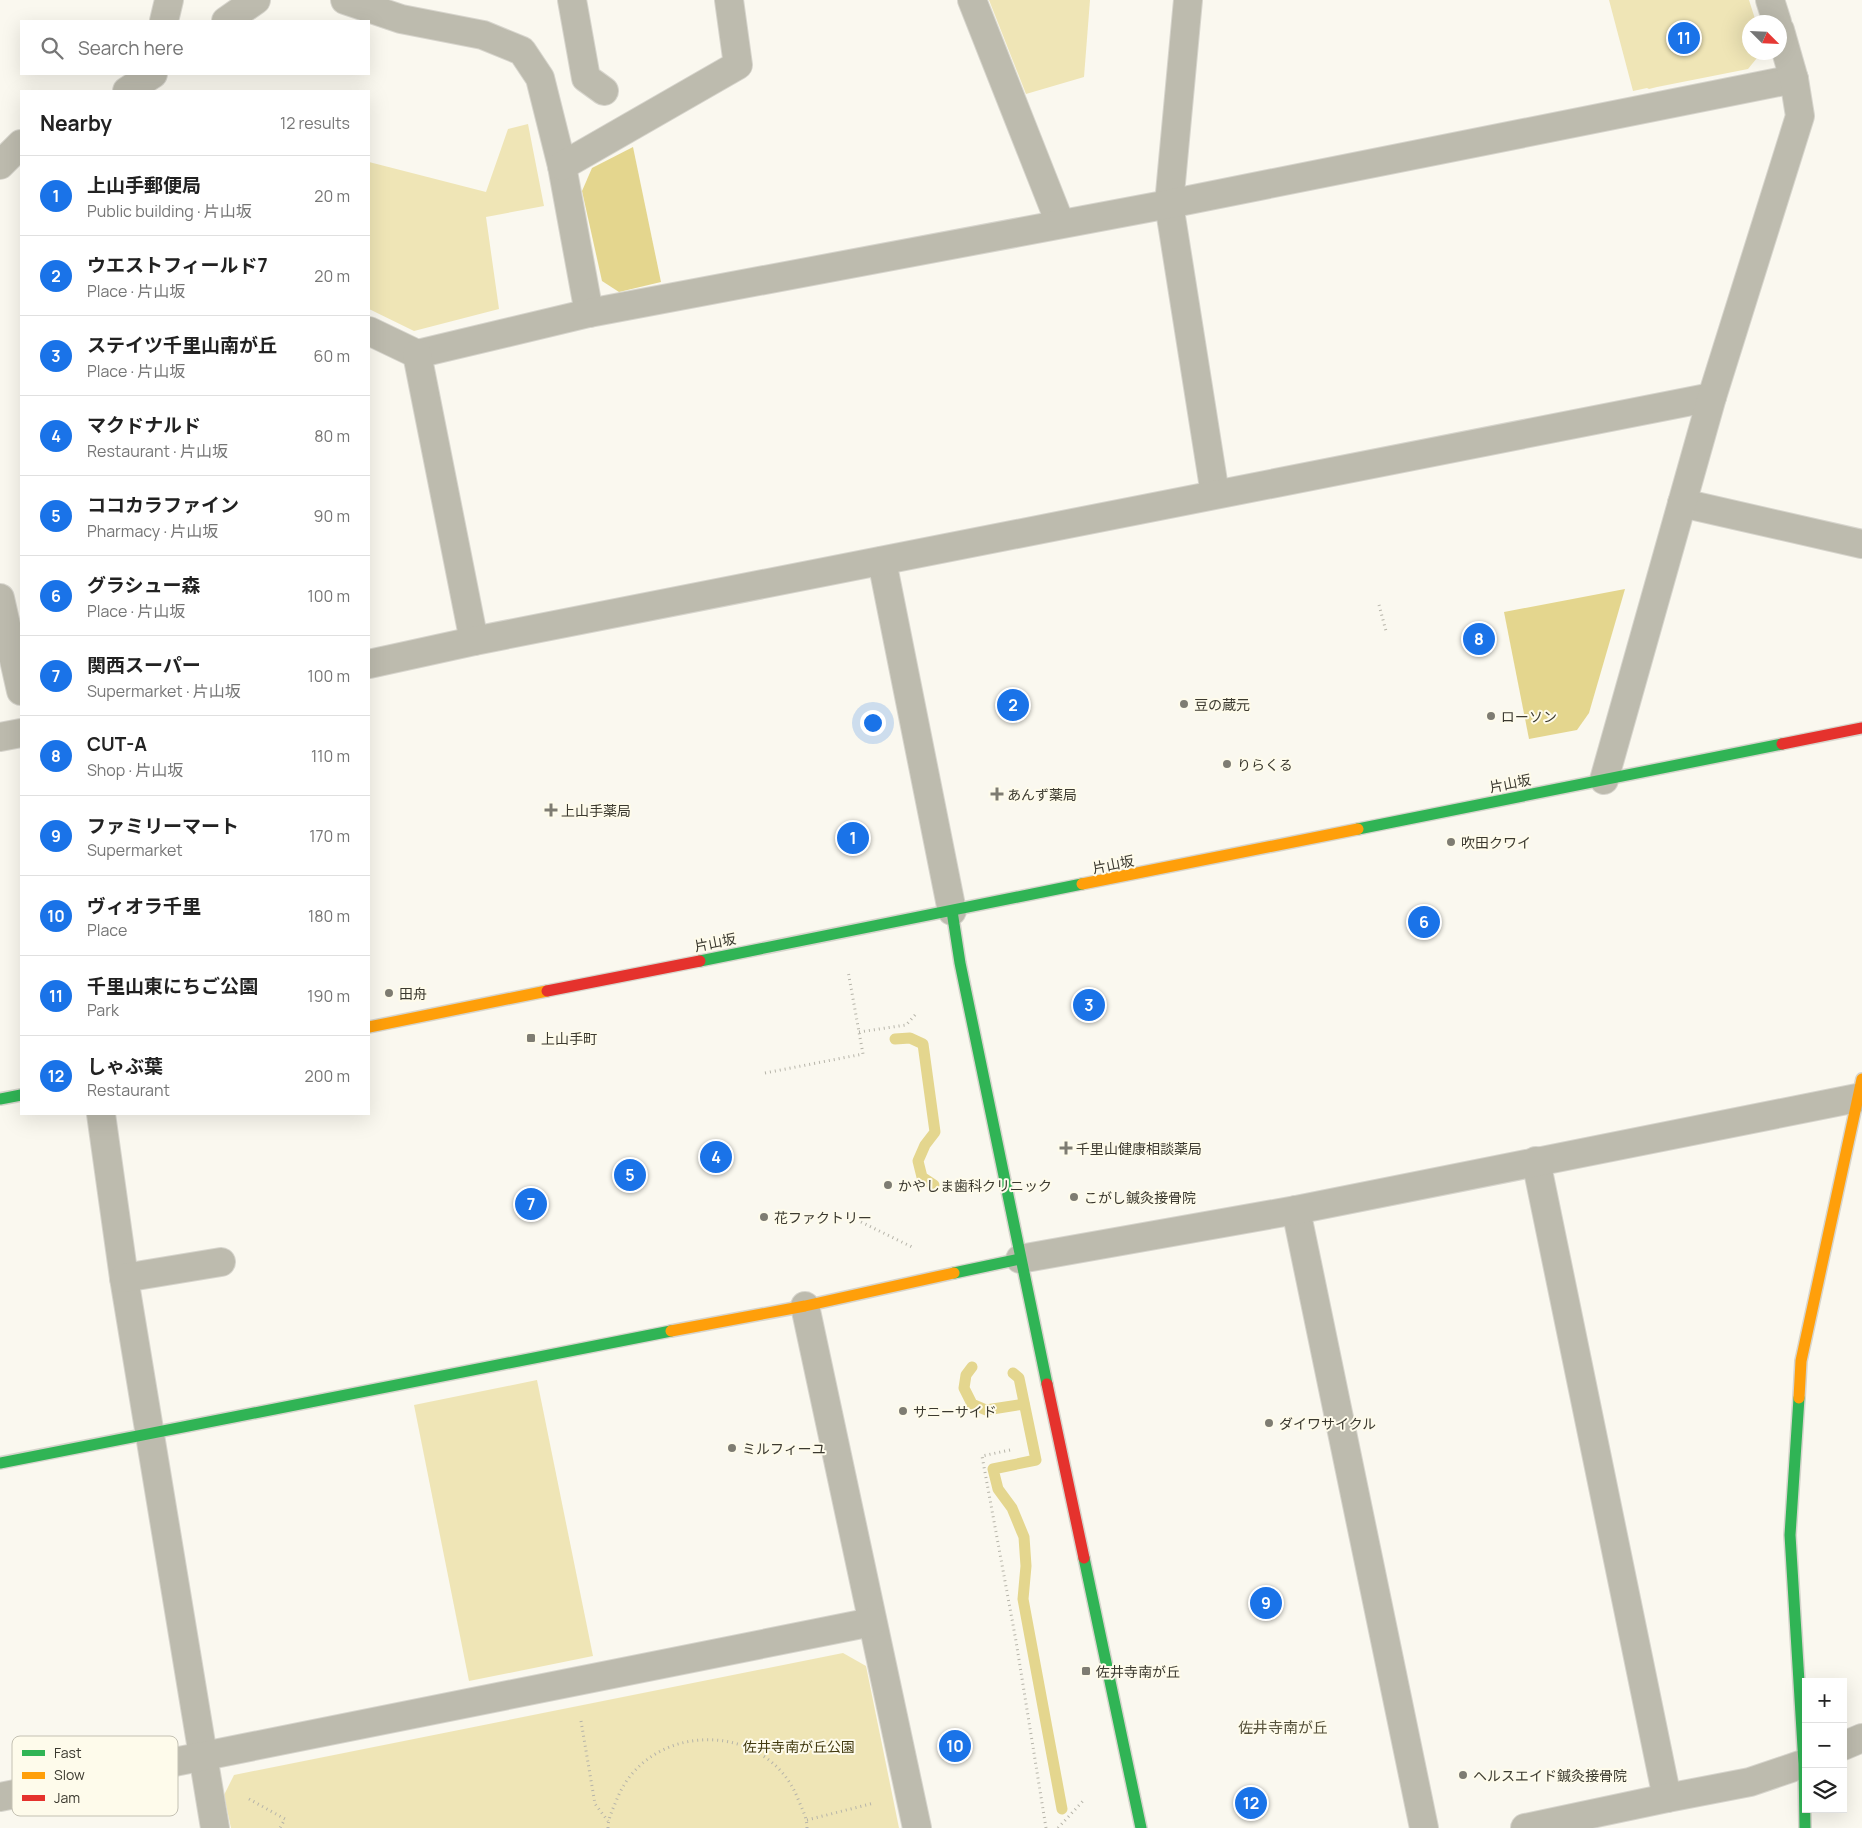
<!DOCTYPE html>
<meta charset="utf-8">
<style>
:root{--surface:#fff;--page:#f6f6f6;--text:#222;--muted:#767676;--line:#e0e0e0;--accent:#1a73e8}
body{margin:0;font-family:Manrope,"Noto Sans JP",sans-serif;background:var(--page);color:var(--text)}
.controls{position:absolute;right:15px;bottom:15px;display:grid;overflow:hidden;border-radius:0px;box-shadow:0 5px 20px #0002}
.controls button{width:45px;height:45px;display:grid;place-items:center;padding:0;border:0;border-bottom:1px solid var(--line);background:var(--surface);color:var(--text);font:25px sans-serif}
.compass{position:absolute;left:1742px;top:15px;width:45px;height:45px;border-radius:50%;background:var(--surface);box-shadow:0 5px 20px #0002;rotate:114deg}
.you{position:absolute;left:872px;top:722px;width:18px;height:18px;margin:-12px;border:4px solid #fff;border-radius:50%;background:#1a73e8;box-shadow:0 0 0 8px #1a73e833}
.badge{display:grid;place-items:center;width:32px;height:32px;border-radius:50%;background:var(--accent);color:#fff;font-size:16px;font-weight:700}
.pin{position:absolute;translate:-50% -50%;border:2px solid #fff;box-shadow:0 1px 5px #0006}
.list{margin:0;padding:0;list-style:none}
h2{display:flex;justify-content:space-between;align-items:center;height:65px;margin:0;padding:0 20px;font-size:21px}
h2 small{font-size:16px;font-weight:400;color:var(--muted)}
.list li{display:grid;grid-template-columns:32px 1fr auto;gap:15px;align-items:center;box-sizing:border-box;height:80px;padding:0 20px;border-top:1px solid var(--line)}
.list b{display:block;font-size:19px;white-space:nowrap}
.list p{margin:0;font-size:16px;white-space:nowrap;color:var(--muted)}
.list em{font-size:16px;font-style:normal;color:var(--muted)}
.icon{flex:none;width:28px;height:28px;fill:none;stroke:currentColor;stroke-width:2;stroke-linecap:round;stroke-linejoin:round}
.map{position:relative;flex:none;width:1862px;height:1828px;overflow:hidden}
.search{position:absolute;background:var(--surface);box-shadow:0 5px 20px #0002;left:20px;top:20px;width:350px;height:55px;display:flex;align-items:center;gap:12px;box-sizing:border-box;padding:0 18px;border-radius:0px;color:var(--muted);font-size:19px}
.panel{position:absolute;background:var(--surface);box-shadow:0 5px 20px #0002;left:20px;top:90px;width:350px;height:1025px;border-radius:0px}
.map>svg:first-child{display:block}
.green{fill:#efe5b6}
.water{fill:#e4d68e}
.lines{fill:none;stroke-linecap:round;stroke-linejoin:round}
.stream{stroke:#e4d68e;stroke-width:11}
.street-casing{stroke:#d7d5cd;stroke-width:30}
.fast-casing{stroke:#d7d5cd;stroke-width:14}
.slow-casing{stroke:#d7d5cd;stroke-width:14}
.jam-casing{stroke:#d7d5cd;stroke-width:14}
.path{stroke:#b6b4a9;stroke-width:3;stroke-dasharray:1 4;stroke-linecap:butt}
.street{stroke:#bdbbae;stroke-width:28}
.fast{stroke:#30b455;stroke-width:11}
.slow{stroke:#ff9f0a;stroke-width:11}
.jam{stroke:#e5322d;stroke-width:11}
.poi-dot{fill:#7e7c72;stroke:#fefbeb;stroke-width:2}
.labels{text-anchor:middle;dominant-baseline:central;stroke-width:4;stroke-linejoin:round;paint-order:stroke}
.poi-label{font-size:14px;fill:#3b392f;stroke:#fefbeb;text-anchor:start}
.street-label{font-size:14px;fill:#3b392f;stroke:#fefbeb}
.park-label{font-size:14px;fill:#433b11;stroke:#fefbeb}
.neighbourhood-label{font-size:15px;fill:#55503a;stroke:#fefbeb}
.key{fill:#fefbeb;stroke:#c4c1b3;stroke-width:1}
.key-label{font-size:14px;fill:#3b392f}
</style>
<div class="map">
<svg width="1862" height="1828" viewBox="0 0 1862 1828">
<rect width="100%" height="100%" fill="#faf8ef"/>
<!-- green -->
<g class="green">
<path d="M989,0h101l-6,77 -58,17z"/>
<path d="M1609,0h140l7,22h-6v30l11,1 -13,16 -91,18 -8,2 -2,-1 -14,3z"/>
<path d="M528,124l16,82 -58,11 13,92 -85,22 -45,-22v-147l117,30 22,-63z"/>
<path d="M537,1380l56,276 -124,25 -55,-276z"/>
<path d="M843,1653l23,13 33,162h-668l-7,-33 10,-20z"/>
</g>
<!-- water -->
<g class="water">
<path d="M633,147l28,135 -42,10 -17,-11 -20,-90 10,-23z"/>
<path d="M1625,589l-36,124 -12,17 -48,9 -25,-127z"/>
</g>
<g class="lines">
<!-- stream -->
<g class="stream">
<path d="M895,1039l15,-1 13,6 12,88 -10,13 -7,16 4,16 12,8"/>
<path d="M972,1367l-6,8 -2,13 8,16 14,6 38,-6"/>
<path d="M1013,1373l6,5 17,82 -43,9 5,20 14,19 12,29 2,29 -3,33 39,210"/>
</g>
<!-- street casing -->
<g class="street-casing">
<g id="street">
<path d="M345,0l56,19 82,16 39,16 18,27 22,88 27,147"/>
<path d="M572,0l14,78 18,13"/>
<path d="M972,0l88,223"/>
<path d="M1188,0l-19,204 46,290"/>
<path d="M1770,0l7,22"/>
<path d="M164,21l5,-21"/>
<path d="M226,21l30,-21"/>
<path d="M127,91l26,-17"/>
<path d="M0,165l21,-21"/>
<path d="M562,166l176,-101 -9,-65"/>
<path d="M369,331l48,23 172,-41 580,-109 625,-125"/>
<path d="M417,354l57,287"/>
<path d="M1682,503l180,41"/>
<path d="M882,561l70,350"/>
<path d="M0,598l21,93"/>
<path d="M369,664l105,-23 1238,-244"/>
<path d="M0,737l21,-4"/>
<path d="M1604,780l108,-383 88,-281 -6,-37 -14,-49"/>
<path d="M101,1114l23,164 91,550"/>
<path d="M1536,1161l131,637"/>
<path d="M1296,1210l128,618"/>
<path d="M1020,1259l276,-49 566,-113"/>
<path d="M124,1278l97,-16"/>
<path d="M805,1306l112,522"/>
<path d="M1843,1746l19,-8"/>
<path d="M0,1797l872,-175"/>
<path d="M1525,1828l142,-30 83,-16 56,-19"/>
</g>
</g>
<!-- fast casing -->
<g class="fast-casing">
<g id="fast">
<path d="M1358,829l424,-85"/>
<path d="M952,911l8,52 87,421"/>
<path d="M700,961l382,-77"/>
<path d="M0,1099l21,-4"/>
<path d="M954,1273l66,-14"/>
<path d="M1799,1398l-9,137 14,229 1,64"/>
<path d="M0,1463l671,-132"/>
<path d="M1084,1558l57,270"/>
</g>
</g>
<!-- slow casing -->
<g class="slow-casing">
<g id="slow">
<path d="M1082,884l276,-55"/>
<path d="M369,1027l178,-36"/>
<path d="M671,1331l134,-25 149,-33"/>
<path d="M1799,1398l2,-37 61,-282"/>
</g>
</g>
<!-- jam casing -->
<g class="jam-casing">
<g id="jam">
<path d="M1782,744l80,-16"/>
<path d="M547,991l153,-30"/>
<path d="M1047,1384l37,174"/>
</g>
</g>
<!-- path -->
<g class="path">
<path d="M1379,605l7,26"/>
<path d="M859,1032l47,-7 10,-11"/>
<path d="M765,1073l98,-19 -15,-83"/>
<path d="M861,1222l51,25"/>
<path d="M1010,1450l-28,6 34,185 30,187"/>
<path d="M581,1721l14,83 13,17"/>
<path d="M249,1799l36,20 -5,9"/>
<path d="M807,1820l67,-17"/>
<path d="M608,1828c0,-10 5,-19 9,-29 32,-79 150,-79 181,0 4,10 9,18 9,29"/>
<path d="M1058,1828l25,-27"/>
</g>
<!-- street -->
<use href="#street" class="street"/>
<!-- fast -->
<use href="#fast" class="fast"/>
<!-- slow -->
<use href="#slow" class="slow"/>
<!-- jam -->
<use href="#jam" class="jam"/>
</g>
<!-- markers -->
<g class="poi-dot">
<circle cx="1184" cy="704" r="5"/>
<circle cx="1491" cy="716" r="5"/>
<circle cx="1227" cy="764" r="5"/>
<path d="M994.5 786.5h5v5h5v5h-5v5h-5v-5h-5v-5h5z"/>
<path d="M548.5 802.5h5v5h5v5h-5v5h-5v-5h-5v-5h5z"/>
<circle cx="1451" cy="842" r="5"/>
<circle cx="389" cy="993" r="5"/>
<rect x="526" y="1033" width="10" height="10" rx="2.5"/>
<path d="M1063.5 1140.5h5v5h5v5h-5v5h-5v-5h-5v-5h5z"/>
<circle cx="888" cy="1185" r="5"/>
<circle cx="1074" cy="1197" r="5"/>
<circle cx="764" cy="1217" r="5"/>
<circle cx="903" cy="1411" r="5"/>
<circle cx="1269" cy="1423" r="5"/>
<circle cx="732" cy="1448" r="5"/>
<rect x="1081" y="1666" width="10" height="10" rx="2.5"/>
<circle cx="1463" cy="1775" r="5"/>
</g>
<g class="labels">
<!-- poi labels -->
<g class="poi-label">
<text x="1194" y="704">豆の蔵元</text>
<text x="1501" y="716">ローソン</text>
<text x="1237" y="764">りらくる</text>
<text x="1007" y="794">あんず薬局</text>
<text x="561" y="810">上山手薬局</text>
<text x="1461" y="842">吹田クワイ</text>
<text x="399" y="993">田舟</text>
<text x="541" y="1038">上山手町</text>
<text x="1076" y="1148">千里山健康相談薬局</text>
<text x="898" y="1185">かやしま歯科クリニック</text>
<text x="1084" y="1197">こがし鍼灸接骨院</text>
<text x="774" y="1217">花ファクトリー</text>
<text x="913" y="1411">サニーサイド</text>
<text x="1279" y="1423">ダイワサイクル</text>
<text x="742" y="1448">ミルフィーユ</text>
<text x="1096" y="1671">佐井寺南が丘</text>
<text x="1473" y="1775">ヘルスエイド鍼灸接骨院</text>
</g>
<!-- street labels -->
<g class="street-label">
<text transform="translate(1510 783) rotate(-11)">片山坂</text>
<text transform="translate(1113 864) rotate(-11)">片山坂</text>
<text transform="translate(715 942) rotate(-11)">片山坂</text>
</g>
<!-- park labels -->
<g class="park-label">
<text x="799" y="1746">佐井寺南が丘公園</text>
</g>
<!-- neighbourhood labels -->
<g class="neighbourhood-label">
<text x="1283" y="1727">佐井寺南が丘</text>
</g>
</g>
<!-- legend -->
<rect x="12" y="1736" width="166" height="80" rx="8" class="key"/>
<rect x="22" y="1750" width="23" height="6" fill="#30b455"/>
<rect x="22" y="1772" width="23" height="7" fill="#ff9f0a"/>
<rect x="22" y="1795" width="23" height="6" fill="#e5322d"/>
<g class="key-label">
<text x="54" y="1758">Fast</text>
<text x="54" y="1780">Slow</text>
<text x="54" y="1803">Jam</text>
</g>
</svg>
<div class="controls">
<button>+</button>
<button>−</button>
<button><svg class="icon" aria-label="layers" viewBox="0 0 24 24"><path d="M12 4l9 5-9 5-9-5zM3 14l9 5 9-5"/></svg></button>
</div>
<svg class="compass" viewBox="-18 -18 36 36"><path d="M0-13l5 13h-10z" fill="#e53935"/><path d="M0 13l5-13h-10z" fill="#767676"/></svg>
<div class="you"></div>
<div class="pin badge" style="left:853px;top:838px">1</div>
<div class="pin badge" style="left:1013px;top:705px">2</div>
<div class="pin badge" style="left:1089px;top:1005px">3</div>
<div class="pin badge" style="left:716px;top:1157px">4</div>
<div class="pin badge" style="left:630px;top:1175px">5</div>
<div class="pin badge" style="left:1424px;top:922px">6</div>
<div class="pin badge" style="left:531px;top:1204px">7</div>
<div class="pin badge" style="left:1479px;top:639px">8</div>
<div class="pin badge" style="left:1266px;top:1603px">9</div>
<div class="pin badge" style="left:955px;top:1746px">10</div>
<div class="pin badge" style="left:1684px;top:38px">11</div>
<div class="pin badge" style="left:1251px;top:1803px">12</div>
<div class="search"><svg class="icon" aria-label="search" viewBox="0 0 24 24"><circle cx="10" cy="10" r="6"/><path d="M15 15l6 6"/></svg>Search here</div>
<section class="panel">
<h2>Nearby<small>12 results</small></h2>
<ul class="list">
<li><span class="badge">1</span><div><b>上山手郵便局</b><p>Public building · 片山坂</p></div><em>20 m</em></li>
<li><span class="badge">2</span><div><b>ウエストフィールド7</b><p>Place · 片山坂</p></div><em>20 m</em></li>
<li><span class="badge">3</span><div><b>ステイツ千里山南が丘</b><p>Place · 片山坂</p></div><em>60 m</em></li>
<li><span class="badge">4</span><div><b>マクドナルド</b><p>Restaurant · 片山坂</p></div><em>80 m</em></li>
<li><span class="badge">5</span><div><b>ココカラファイン</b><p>Pharmacy · 片山坂</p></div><em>90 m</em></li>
<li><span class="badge">6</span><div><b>グラシュー森</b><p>Place · 片山坂</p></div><em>100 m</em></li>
<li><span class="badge">7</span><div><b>関西スーパー</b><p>Supermarket · 片山坂</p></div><em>100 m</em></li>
<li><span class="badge">8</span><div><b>CUT-A</b><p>Shop · 片山坂</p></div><em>110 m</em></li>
<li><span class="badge">9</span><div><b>ファミリーマート</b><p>Supermarket</p></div><em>170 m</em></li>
<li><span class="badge">10</span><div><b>ヴィオラ千里</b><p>Place</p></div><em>180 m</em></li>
<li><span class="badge">11</span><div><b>千里山東にちご公園</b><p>Park</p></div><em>190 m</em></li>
<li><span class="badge">12</span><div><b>しゃぶ葉</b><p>Restaurant</p></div><em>200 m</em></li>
</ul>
</section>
</div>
